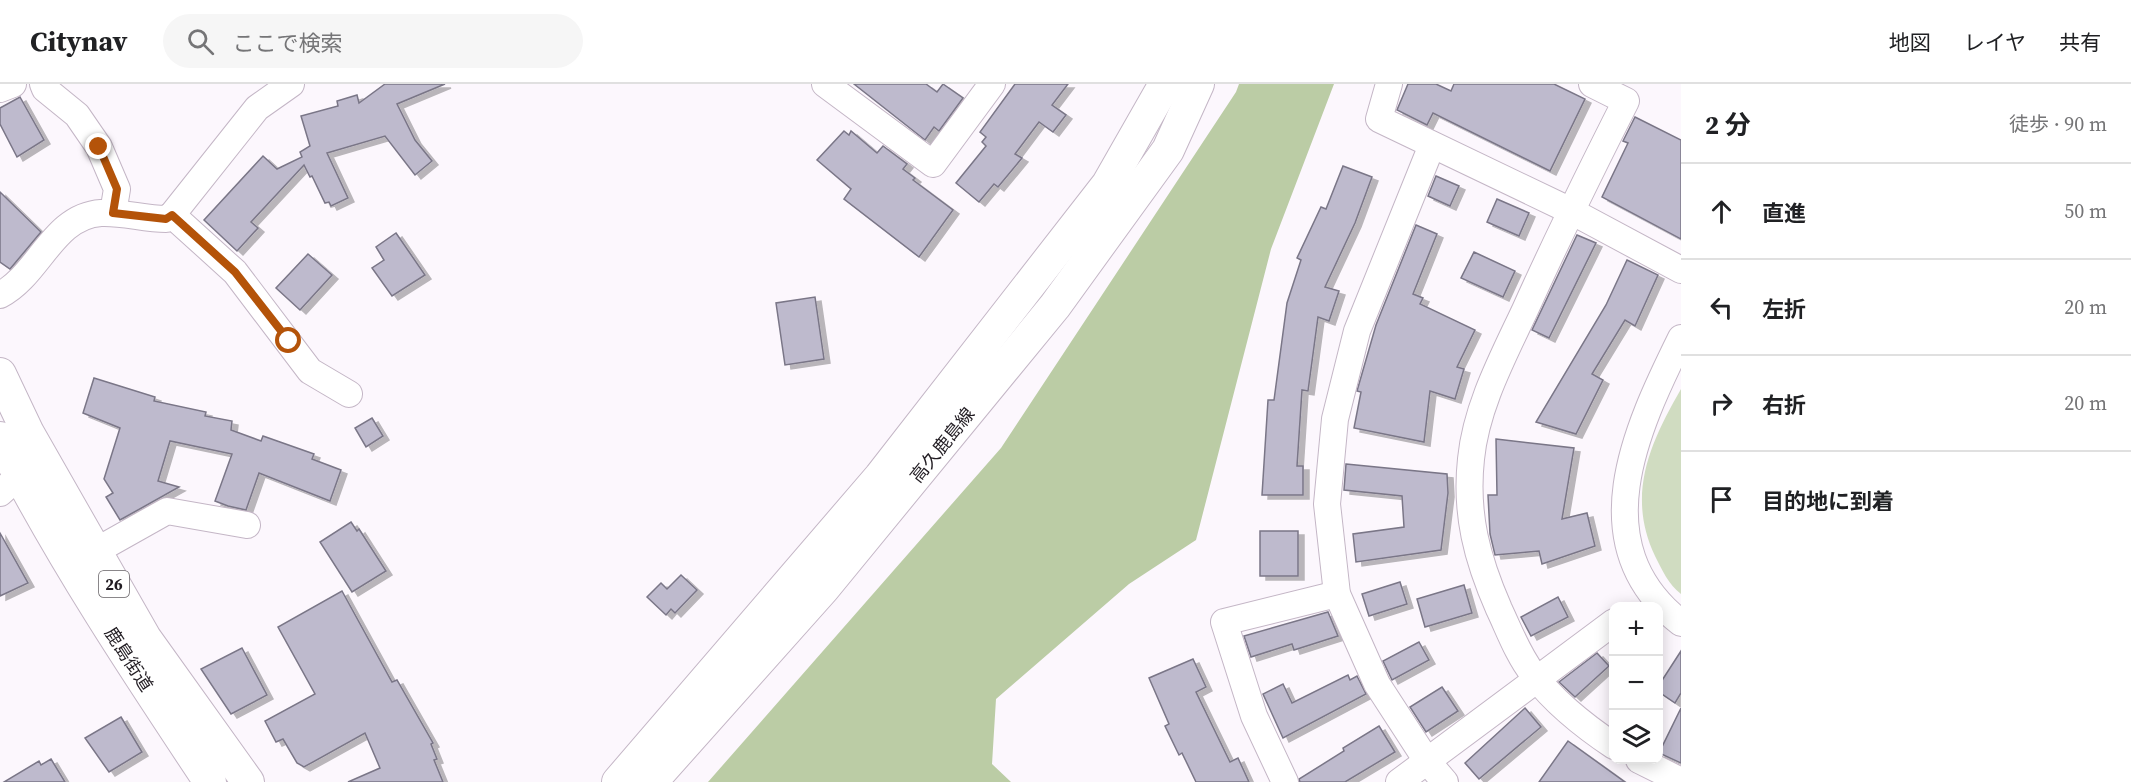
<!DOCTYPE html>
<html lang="ja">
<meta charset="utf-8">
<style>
:root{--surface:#fff;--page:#f6f6f6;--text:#202124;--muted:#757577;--line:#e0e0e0}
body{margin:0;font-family:"Source Serif 4","Noto Sans JP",serif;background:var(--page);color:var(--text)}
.controls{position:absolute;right:18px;bottom:18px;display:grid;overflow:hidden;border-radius:12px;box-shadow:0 3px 15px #0003}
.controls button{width:54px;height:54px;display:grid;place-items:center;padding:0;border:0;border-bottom:2px solid var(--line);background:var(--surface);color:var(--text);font:30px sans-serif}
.stop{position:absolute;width:18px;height:18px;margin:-14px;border:4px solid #b45309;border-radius:50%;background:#fff}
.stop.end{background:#b45309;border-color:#fff;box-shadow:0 2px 6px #0008}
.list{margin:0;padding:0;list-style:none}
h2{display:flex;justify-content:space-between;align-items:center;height:78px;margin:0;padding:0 24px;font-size:26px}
h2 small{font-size:20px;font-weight:400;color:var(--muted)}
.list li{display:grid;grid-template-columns:39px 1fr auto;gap:18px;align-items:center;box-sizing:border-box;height:96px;padding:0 24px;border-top:2px solid var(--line)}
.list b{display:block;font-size:22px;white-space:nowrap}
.list em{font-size:20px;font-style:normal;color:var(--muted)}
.icon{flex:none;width:33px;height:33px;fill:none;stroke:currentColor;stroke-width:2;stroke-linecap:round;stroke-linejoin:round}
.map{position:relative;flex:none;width:1681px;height:698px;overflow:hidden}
header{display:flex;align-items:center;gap:36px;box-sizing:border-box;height:84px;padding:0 30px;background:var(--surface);border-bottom:2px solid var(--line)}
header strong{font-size:28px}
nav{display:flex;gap:33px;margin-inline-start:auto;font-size:21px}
.search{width:420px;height:54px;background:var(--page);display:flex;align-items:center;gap:15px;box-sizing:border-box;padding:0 21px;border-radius:33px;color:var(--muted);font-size:22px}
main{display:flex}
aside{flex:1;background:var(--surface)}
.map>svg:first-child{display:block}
.green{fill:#d0dcc1}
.forest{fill:#bbcca5}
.building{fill:#bebacd;stroke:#7a7687;stroke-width:1.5;filter:url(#shadow)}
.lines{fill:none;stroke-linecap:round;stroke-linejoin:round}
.minor-casing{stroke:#c4b6c6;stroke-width:28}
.major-casing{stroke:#c4b6c6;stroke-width:34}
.minor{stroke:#fff;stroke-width:26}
.major{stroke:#fff;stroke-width:32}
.route{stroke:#b45309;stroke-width:8}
.labels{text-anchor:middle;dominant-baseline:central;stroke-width:4.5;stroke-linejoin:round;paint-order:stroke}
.shield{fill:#fff;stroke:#646064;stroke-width:1.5}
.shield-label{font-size:16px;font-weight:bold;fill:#211c22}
.street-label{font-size:18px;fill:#211c22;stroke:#fff}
</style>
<header>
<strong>Citynav</strong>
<div class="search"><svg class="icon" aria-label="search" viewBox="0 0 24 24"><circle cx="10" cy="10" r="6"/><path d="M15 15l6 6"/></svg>ここで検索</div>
<nav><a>地図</a><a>レイヤ</a><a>共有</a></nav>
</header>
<main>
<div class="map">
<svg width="1681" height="698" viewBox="0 0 1681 698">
<defs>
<filter id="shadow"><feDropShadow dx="6" dy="4" stdDeviation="0" flood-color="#0004"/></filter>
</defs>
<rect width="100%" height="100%" fill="#fcf7fd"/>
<!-- green -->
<path class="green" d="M1681,305v205c-12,-9 -19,-24 -26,-38 -29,-61 -5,-113 26,-167z"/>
<!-- forest -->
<path class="forest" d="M1239,0h95l-63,165 -75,291 -67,44 -133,115 -4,65 19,18h-303l293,-334 235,-356z"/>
<!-- building -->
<g class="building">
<path d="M385,0h60l-48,20 18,36 17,21 -17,14 -30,-39 -58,17 21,45 -17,8 -2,-4 -4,1 -13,-27 -2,1 -6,-12 -53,57 7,6 -21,23 -33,-31 59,-64 14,13 25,-12 -2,-5 10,-6 -9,-30 37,-10 -1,-5 20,-6 2,8z"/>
<path d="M854,0h72l11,8 6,-8 20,14 -24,33 -5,-4 -9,13z"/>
<path d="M1015,0h53l-16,21 14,10 -13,17 -14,-10 -24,32 7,4 -24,29 -4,-3 -15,18 -23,-19 30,-37 -4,-4 4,-5 -6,-5z"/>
<path d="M1408,0h28l15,7 3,-7h100l31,15 -35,72 -117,-58 -6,12 -30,-15z"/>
<path d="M20,13l24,43 -27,17 -17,-33v-16z"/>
<path d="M1635,33l46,23v99l-79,-42 26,-54 -5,-2z"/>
<path d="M844,47l5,4 2,-4 26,22 6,-7 24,18 -4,5 12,9 -2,2 40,30 -34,47 -75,-58 7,-10 -34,-29z"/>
<path d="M1343,82l29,11 -17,46 -30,64 14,4 -10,30 -11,-4 -10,74 -6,-1 -5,76h6v29h-41l6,-95h6l13,-97 14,-43 -4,-2 24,-51 5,2z"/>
<path d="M1436,92l23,10 -9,20 -22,-10z"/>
<path d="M0,108l41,40 -31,37 -10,-7z"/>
<path d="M1497,115l32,14 -10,23 -32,-14z"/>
<path d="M1416,141l21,9 -24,60 10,4 -3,6 55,26 -18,37 7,2 -9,30 -25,-8 -6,51 -70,-14 7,-36 -4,-1 19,-66z"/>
<path d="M396,149l29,42 -33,21 -20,-28 12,-8 -8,-13z"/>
<path d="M1577,151l19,8 -47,95 -17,-8z"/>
<path d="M1474,168l41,19 -12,26 -42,-19z"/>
<path d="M308,170l24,21 -32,35 -24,-22z"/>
<path d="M1627,176l31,15 -23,51 -10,-6 -33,54 11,6 -27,54 -40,-12 70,-117z"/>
<path d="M815,213l9,62 -39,6 -9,-62z"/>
<path d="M94,294l61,19 -1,4 52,11 -1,4 27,5 -1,9 30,11 2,-5 51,18 -2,5 29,11 -11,31 -71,-28 -13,37 -18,-4 -13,-5 17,-47 -62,-13 -12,40 21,6 -59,33 -14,-23 7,-4 -9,-14 16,-51 -37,-15z"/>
<path d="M372,334l11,18 -17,11 -11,-19z"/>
<path d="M1496,355l78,9 -12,71 25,-6 8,33 -53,18 -3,-13 -44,4 -5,-21 -2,-39h9z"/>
<path d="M1346,380l101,10 1,19 -7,57 -85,12 -3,-28 51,-7 -2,-31 -58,-6z"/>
<path d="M351,438l6,9 2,-2 27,42 -34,21 -32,-50z"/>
<rect x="1260" y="447" width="38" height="45"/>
<path d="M0,449l28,50 -28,13z"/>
<path d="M681,491l16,15 -22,23 -4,-4 -5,6 -19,-18 14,-14 6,6z"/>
<path d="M1400,498l7,22 -38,12 -7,-22z"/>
<path d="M1464,501l8,28 -47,14 -8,-28z"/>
<path d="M342,507l50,91 5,-2 36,63 -2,1 6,15 -3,1 9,22h-95l32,-14 -15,-35 -61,34 -7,-4 -14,-24 -7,3 -11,-21 50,-27 -37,-67z"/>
<path d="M1558,513l10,20 -37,19 -10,-19z"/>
<path d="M1328,528l10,24 -44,14 -2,-6 -41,13 -7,-21z"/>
<path d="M1419,558l10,18 -37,20 -9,-19z"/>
<path d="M242,564l25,47 -36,19 -30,-45z"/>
<path d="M1681,567v42l-6,10 -16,-11v-7z"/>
<path d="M1597,569l12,13 -34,31 -16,-15z"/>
<path d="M1193,575l13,28 -10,5 34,70 8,-4 11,24h-53l-14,-29 -3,2 -14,-29 4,-2 -20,-46z"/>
<path d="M1348,591l2,5 7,-4 9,18 -83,44 -20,-44 20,-10 9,19z"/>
<path d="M1442,603l16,24 -32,21 -16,-25z"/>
<path d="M1525,624l16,19 -62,52 -14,-16z"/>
<path d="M1681,624v55l-22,-10z"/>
<path d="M121,633l21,35 -33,20 -24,-34z"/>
<path d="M1379,642l16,26 -50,30h-45l-1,-3 45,-28 -1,-3z"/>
<path d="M1568,657l57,41h-86z"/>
<path d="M51,675l14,23h-61l35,-21 2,4z"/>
</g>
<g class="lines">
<!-- minor casing -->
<g class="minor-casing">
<g id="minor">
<path d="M43,0l2,5 32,26 22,32 18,42 -4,24"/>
<path d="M825,0l108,80 59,-80"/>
<path d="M1389,0l-10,35 192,92 110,59"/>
<path d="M1592,0l34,17c-35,69 -69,138 -101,209 -22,47 -49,97 -54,149 -6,55 6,100 28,150 10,21 19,46 34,65 21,28 51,52 81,72"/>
<path d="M0,5l13,-5"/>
<path d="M1432,61l-75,186 -22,88 -8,85 10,90 40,90 50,77 18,21"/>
<path d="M172,131l63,57 75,99 39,23"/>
<path d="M0,211c39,-20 53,-79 101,-82 22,-1 43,6 65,6l6,-4 85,-107 34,-24"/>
<path d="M1681,254c-45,91 -100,207 0,285"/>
<path d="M0,409l19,-17"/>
<path d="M94,468l73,-41 80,14"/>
<path d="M1639,676l42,21"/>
<path d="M1285,698l-31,-66 -30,-94 113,-28"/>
<path d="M1399,698l215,-160"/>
</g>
</g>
<!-- major casing -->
<g class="major-casing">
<g id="major">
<path d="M0,290l28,59 117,205 103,144"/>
<path d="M0,354c61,120 136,233 210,344"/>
<path d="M618,698l262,-305 228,-293 57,-100"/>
<path d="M651,698l172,-193 232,-283 113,-156 30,-66"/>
</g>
</g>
<!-- minor -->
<use href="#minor" class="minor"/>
<!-- major -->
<use href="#major" class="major"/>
</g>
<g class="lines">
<!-- route -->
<path class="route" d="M99,63l18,42 -4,24 53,6 6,-4 63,57 54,69"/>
</g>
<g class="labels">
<!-- shield labels -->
<rect class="shield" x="99" y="487" width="30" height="26" rx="4.5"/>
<g class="shield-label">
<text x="114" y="500">26</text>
</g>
<!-- street labels -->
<g class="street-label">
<text transform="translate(942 361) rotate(-51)">高久鹿島線</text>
<text transform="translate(129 575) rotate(57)">鹿島街道</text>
</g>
</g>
</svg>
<div class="controls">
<button>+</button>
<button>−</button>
<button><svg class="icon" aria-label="layers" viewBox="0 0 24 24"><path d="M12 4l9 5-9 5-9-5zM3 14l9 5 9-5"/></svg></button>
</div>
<div class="stop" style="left:289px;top:257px"></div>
<div class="stop end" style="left:99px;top:63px"></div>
</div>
<aside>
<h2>2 分<small>徒歩 · 90 m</small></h2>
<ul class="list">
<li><svg class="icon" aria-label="ahead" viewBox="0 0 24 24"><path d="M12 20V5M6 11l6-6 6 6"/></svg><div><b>直進</b></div><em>50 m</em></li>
<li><svg class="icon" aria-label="left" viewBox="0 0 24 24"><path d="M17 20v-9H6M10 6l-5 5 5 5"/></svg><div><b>左折</b></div><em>20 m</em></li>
<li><svg class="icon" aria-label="right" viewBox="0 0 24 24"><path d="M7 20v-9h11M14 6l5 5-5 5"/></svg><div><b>右折</b></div><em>20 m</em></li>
<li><svg class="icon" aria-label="arrive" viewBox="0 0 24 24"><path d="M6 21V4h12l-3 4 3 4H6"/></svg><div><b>目的地に到着</b></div></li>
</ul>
</aside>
</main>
